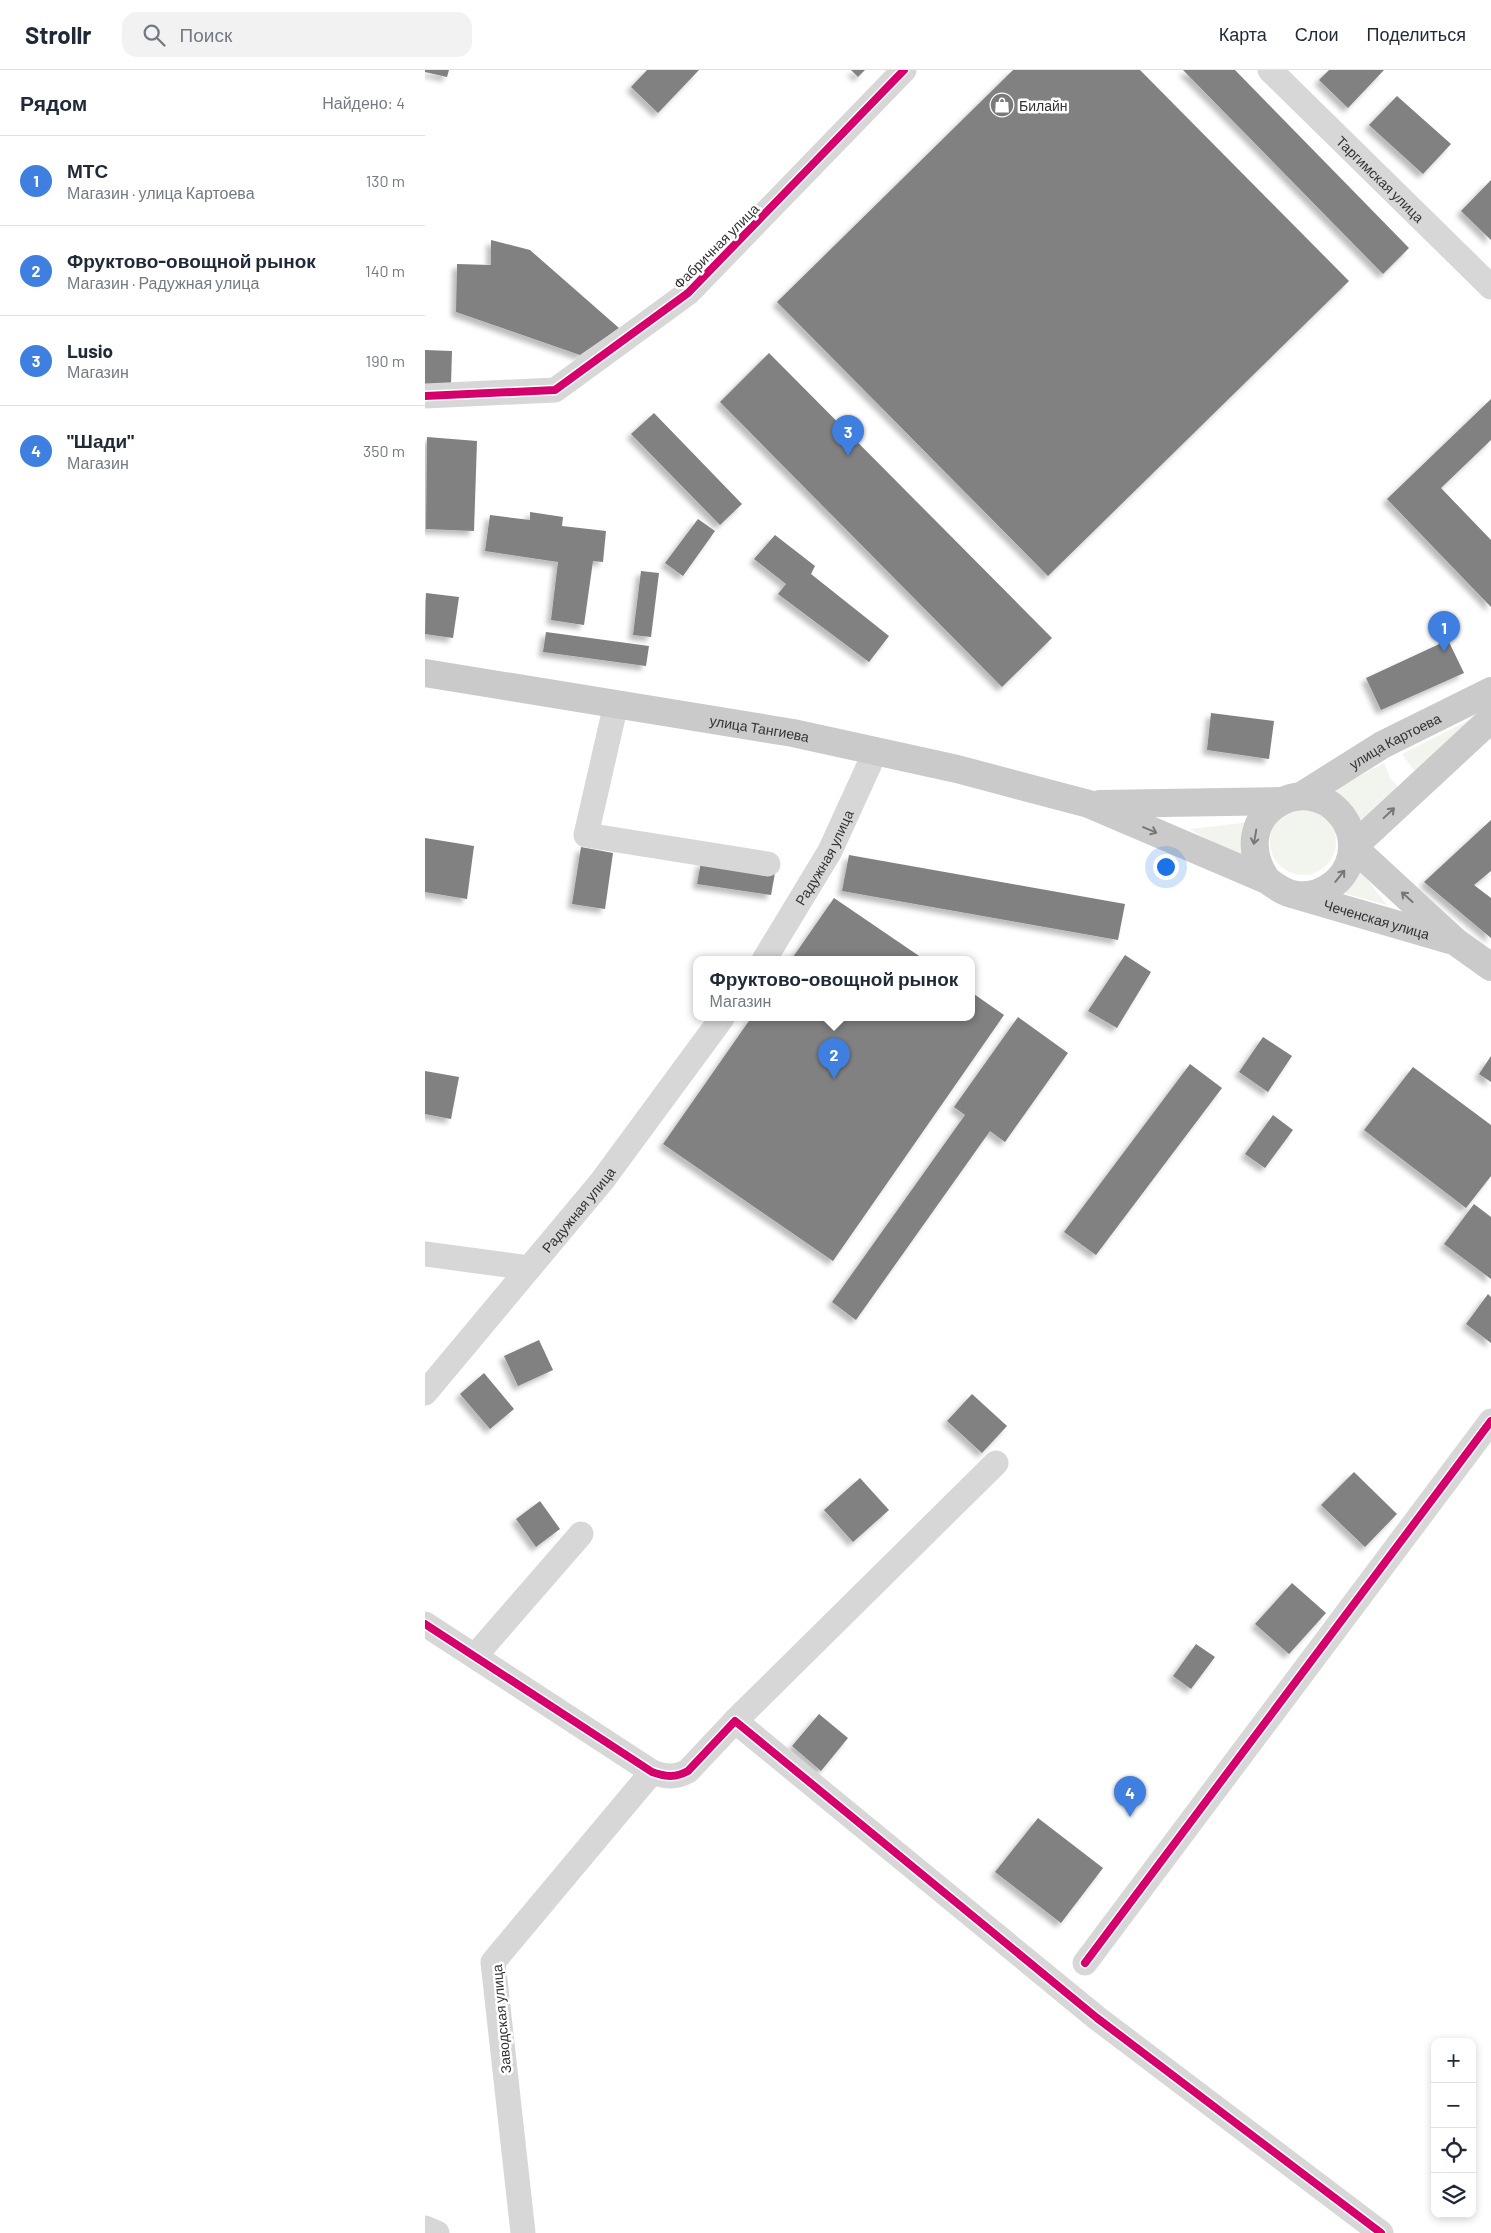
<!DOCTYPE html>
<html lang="ru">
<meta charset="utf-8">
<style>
:root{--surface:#fff;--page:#f2f2f3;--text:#1f2937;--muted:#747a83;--line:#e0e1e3;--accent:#7a7a7a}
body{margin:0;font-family:Barlow,sans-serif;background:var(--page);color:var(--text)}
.controls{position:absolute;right:15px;bottom:15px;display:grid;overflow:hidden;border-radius:10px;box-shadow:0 2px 8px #0003}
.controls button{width:45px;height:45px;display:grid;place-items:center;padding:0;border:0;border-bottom:1px solid var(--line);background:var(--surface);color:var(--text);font:25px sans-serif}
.you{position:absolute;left:740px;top:796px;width:18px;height:18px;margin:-12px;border:4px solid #fff;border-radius:50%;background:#1a73e8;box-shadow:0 0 0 8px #1a73e833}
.badge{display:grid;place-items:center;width:32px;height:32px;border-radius:50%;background:var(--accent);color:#fff;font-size:16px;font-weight:700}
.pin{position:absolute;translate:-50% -41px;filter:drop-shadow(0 1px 2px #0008)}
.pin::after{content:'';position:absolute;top:26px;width:18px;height:15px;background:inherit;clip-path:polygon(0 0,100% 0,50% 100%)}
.popup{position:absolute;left:268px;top:886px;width:282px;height:65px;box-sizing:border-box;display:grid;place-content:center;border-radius:10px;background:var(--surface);filter:drop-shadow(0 1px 4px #0005);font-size:16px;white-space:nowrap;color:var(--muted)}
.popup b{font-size:19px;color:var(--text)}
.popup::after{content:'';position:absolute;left:50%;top:100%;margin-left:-10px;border:10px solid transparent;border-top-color:var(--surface)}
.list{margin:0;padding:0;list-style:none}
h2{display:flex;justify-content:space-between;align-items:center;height:65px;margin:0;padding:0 20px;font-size:21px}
h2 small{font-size:16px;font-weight:400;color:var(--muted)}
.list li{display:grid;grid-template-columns:32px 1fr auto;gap:15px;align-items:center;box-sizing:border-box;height:90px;padding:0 20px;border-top:1px solid var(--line)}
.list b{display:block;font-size:19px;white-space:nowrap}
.list p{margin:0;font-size:16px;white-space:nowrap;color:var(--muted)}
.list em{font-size:16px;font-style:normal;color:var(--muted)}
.icon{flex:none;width:28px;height:28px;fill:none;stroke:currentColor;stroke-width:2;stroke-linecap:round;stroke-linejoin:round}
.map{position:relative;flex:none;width:1066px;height:2163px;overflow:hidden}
header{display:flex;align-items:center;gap:30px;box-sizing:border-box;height:70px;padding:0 25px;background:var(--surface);border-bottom:1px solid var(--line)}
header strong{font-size:24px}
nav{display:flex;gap:28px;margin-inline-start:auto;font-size:18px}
.search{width:350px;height:45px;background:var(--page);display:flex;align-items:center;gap:12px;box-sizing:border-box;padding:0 18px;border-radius:15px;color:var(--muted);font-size:19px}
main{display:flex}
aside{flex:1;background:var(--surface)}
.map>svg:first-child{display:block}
.green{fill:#f1f5ed}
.building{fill:#818181;filter:url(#shadow)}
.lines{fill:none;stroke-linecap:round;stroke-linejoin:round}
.minor{stroke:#d7d7d7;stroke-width:25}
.major{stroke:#cacaca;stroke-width:28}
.cycleway-casing{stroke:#fff;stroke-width:11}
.cycleway{stroke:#d6006c;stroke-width:8}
.oneway{stroke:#777}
.labels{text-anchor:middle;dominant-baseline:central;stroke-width:5;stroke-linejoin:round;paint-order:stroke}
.poi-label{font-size:14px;fill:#333;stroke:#fff;text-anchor:start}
.street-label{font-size:14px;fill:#333;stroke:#fff}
</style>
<header>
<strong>Strollr</strong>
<div class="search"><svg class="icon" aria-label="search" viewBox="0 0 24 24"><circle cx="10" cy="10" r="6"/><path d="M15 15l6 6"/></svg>Поиск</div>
<nav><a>Карта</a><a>Слои</a><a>Поделиться</a></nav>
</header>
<main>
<aside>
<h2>Рядом<small>Найдено: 4</small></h2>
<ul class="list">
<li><span class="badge" style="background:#3f7fe0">1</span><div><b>МТС</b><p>Магазин · улица Картоева</p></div><em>130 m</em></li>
<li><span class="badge" style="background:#3f7fe0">2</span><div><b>Фруктово-овощной рынок</b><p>Магазин · Радужная улица</p></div><em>140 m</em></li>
<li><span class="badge" style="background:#3f7fe0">3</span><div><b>Lusio</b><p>Магазин</p></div><em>190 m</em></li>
<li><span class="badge" style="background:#3f7fe0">4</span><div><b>&quot;Шади&quot;</b><p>Магазин</p></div><em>350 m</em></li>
</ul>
</aside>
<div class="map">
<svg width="1066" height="2163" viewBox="0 0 1066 2163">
<defs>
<filter id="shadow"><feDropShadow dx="-4.5" dy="4.5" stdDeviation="2.5" flood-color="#0004"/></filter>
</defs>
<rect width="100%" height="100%" fill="#fff"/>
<!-- green -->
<g class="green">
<path d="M1066,639l-75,64 -14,-19z"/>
<path d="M959,693l6,15 10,11 -44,37 -28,-33z"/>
<circle cx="878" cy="772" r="33"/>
<path d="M826,752c-10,14 -9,23 -7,40l-54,-33z"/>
<path d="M932,796l30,39 -51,-14z"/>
</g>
<!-- building -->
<g class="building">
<path d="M0,0h24l-2,7 -22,-5z"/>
<path d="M222,0h52l-41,43 -27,-26z"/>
<path d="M426,0h14l-7,7z"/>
<path d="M588,0h127l209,211 -301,295 -271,-274z"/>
<path d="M758,0h52l174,178 -26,26z"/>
<path d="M904,0h55l-36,38 -29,-28z"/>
<path d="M972,26l54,48 -28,30 -54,-49z"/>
<path d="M1066,110v60l-30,-29z"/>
<path d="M66,170l39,10 89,78 -39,27 -124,-43 1,-48 34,1z"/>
<path d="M0,280l27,1 -1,34 -26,-1z"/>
<path d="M344,283l283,285 -50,49 -282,-285z"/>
<path d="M1066,329v41l-50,48 50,52v67l-104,-108z"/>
<path d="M229,343l88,91 -22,21 -89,-91z"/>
<path d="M2,367l50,4 -3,90 -48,-2z"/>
<path d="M105,442l33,5 -1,9 44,5 -3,31 -10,-1 -9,64 -33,-5 7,-58 -73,-11 5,-36 40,5z"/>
<path d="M273,449l17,12 -32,45 -18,-13z"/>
<path d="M350,465l40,31 -4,8 78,62 -20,26 -91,-68 8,-10 -32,-25z"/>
<path d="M216,501l18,2 -8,64 -18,-2z"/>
<path d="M1,523l33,4 -6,41 -28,-4z"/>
<path d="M121,562l103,14 -3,20 -103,-14z"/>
<path d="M1023,570l16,33 -83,37 -15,-32z"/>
<path d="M786,643l63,8 -5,38 -62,-9z"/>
<path d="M1066,750v51l-17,14 17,13v40l-67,-56z"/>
<path d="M0,768l49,8 -7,53 -42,-7z"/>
<path d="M156,777l32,6 -8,56 -33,-5z"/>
<path d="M424,785l276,49 -7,36 -276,-49z"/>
<path d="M276,792l74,11 -4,22 -74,-11z"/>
<path d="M409,828l91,62h-134z"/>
<path d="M700,885l26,17 -34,56 -29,-17z"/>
<path d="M546,922l33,23 -171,246 -170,-117 88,-126h220z"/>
<path d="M593,947l50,36 -63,89 -15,-11 -134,189 -24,-18 133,-187 -11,-8z"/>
<path d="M838,967l29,19 -24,36 -29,-20z"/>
<path d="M1066,986v26l-12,-8z"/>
<path d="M765,994l32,24 -126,167 -32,-23z"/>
<path d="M988,997l78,58v51l-25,32 -102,-78z"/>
<path d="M0,1001l34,6 -8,42 -26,-5z"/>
<path d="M848,1045l20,15 -28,38 -20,-14z"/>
<path d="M1049,1134l17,13v62l-47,-35z"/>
<path d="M1063,1224l3,3v46l-25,-19z"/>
<path d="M114,1270l14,30 -35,16 -14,-30z"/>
<path d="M59,1303l30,36 -24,20 -30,-35z"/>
<path d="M547,1324l35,32 -25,27 -35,-32z"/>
<path d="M929,1402l43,42 -32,33 -44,-42z"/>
<path d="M435,1408l29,32 -36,32 -29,-32z"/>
<path d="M115,1431l20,28 -24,18 -20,-28z"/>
<path d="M867,1513l34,30 -37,41 -34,-30z"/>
<path d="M771,1574l19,13 -24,32 -18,-13z"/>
<path d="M394,1644l29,24 -27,33 -29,-25z"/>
<path d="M613,1748l65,50 -42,55 -66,-51z"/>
</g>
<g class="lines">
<!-- minor -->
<g class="minor">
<path id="s1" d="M845,0l221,217"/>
<path d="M0,326l130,-6 133,-97 216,-223"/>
<path d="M191,634l-30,131 182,29"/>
<path id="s2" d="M339,890l66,-109 46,-101"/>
<path d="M0,1184l104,14"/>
<path id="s3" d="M0,1323l177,-212 120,-163"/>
<path d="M0,1554l227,148c14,5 23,6 36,-1l47,-50 362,297 284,215"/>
<path d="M50,1586l106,-122"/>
<path d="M310,1651l261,-258"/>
<path d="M660,1893l406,-542"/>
<path d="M0,2158l12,5"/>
<path d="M98,2163l-30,-271 159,-190"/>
</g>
<!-- major -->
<g class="major">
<path id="s4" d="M0,603l368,60 164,36 132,35 178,76c9,7 19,14 30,15 25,3 49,-15 54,-39 3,-15 0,-28 -9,-40 -38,-49 -118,1 -75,64"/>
<path d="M1066,649l-138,128 103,95 35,25"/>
<path id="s5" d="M876,726l81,-51 109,-54"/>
<path d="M675,734l181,-3"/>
<path id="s6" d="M874,826l151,44"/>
</g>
<!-- cycleway casing -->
<g class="cycleway-casing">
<g id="cycleway">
<path d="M0,326l130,-6 133,-97 216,-223"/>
<path d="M0,1554l227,148c14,5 23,6 36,-1l47,-50 362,297 284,215"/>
<path d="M660,1893l406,-542"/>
</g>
</g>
<!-- cycleway -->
<use href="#cycleway" class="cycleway"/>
</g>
<!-- one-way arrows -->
<defs><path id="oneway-shaft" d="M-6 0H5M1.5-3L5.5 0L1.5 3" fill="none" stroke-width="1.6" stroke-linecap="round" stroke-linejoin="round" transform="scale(1.25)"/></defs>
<g class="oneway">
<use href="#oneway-shaft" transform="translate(964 743) rotate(-43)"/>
<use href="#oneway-shaft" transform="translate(725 760) rotate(23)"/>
<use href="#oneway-shaft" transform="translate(830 767) rotate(100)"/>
<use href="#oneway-shaft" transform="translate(915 806) rotate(-51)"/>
<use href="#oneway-shaft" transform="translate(982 827) rotate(-138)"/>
</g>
<!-- icons -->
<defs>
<g id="shop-disc" transform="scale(1.25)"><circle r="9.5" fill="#7a7a7a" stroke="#fff"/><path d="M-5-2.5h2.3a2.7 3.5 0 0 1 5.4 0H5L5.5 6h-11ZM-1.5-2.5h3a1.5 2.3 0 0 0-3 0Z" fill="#fff"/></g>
</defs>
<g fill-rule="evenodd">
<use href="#shop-disc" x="577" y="35"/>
</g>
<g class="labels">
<!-- poi labels -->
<g class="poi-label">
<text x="594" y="35">Билайн</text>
</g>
<!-- street labels -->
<g class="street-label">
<text stroke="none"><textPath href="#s1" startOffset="155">Таргимская улица</textPath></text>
<text transform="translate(291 176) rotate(-45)">Фабричная улица</text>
<text stroke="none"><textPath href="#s4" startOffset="339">улица Тангиева</textPath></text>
<text stroke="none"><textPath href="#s5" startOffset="109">улица Картоева</textPath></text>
<text stroke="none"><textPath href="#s2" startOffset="119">Радужная улица</textPath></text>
<text stroke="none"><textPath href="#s6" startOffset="81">Чеченская улица</textPath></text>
<text stroke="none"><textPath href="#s3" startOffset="239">Радужная улица</textPath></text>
<text transform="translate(76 1949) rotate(-95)">Заводская улица</text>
</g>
</g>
</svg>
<div class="controls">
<button>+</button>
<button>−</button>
<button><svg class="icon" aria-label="locate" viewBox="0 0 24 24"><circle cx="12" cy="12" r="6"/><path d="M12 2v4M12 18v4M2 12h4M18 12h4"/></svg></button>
<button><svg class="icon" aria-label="layers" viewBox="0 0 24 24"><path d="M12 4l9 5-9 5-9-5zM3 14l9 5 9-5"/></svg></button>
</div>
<div class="you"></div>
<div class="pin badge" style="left:1019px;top:582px;background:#3f7fe0">1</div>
<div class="pin badge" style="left:409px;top:1009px;background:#3f7fe0">2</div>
<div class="popup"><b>Фруктово-овощной рынок</b>Магазин</div>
<div class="pin badge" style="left:423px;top:386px;background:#3f7fe0">3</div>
<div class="pin badge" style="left:705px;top:1747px;background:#3f7fe0">4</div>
</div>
</main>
